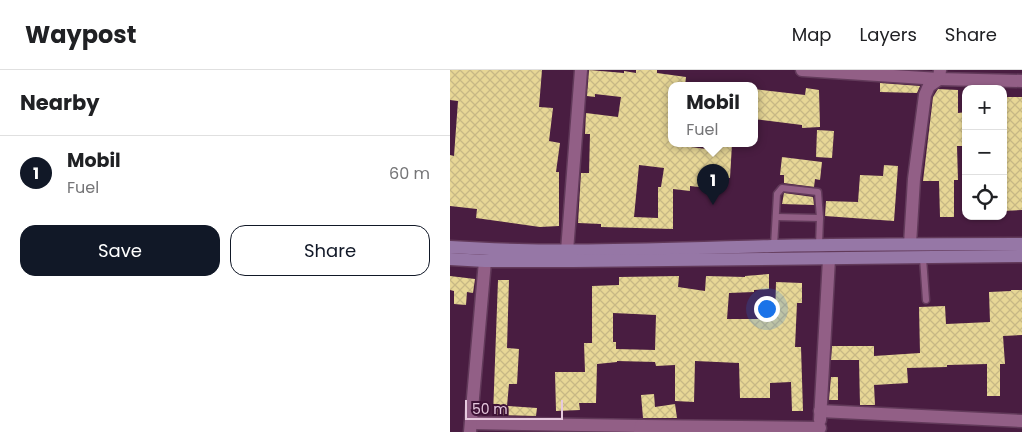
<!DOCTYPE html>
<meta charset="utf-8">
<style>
:root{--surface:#fff;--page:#f2f2f2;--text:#202124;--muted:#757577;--line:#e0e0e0;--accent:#111827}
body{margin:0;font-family:Poppins,sans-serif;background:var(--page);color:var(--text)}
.controls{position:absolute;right:15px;top:15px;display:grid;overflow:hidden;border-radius:10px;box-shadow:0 1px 4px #0004}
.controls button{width:45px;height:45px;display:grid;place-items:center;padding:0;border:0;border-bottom:1px solid var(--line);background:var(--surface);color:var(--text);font:25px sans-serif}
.scale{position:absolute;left:15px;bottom:12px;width:98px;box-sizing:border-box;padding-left:5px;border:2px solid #e6c9de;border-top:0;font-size:14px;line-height:18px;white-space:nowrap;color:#e6c9de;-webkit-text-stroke:4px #3e1236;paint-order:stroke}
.you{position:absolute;left:316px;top:238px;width:18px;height:18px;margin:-12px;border:4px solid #fff;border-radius:50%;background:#1a73e8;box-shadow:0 0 0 8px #1a73e833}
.badge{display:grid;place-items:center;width:32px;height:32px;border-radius:50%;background:var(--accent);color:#fff;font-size:16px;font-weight:700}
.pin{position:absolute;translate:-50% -41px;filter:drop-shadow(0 1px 2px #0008)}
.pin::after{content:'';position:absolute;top:26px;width:18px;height:15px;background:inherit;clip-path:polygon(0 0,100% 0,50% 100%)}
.popup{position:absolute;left:218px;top:12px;width:90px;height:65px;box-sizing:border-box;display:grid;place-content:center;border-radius:10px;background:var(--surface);filter:drop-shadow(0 1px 4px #0005);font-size:16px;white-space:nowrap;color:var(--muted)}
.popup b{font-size:19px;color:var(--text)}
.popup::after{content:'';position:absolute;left:50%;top:100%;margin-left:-10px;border:10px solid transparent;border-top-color:var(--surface)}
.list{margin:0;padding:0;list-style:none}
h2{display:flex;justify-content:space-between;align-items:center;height:65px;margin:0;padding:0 20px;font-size:21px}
h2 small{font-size:16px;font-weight:400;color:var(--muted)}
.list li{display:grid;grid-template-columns:32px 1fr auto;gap:15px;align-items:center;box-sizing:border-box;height:75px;padding:0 20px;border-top:1px solid var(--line)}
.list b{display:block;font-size:19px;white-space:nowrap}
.list p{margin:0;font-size:16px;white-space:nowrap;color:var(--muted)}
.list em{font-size:16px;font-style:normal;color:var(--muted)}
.actions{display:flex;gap:10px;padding:15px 20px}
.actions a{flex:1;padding:11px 0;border:1px solid var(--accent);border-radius:15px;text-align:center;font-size:18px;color:var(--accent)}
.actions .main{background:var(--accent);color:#fff}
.icon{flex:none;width:28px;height:28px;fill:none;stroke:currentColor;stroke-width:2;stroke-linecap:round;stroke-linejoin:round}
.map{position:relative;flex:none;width:572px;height:362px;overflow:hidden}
header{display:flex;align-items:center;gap:30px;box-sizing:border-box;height:70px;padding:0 25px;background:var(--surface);border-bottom:1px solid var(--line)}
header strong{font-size:24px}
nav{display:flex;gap:28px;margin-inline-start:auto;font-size:18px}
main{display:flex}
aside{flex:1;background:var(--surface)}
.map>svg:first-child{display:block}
.building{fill:url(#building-cross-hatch);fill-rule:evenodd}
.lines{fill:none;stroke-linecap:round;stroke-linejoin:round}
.lane-casing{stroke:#623a5a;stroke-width:9}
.street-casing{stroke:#623a5a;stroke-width:15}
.secondary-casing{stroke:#623a5a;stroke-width:15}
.lane{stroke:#925f86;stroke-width:6}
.street{stroke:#925f86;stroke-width:12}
.secondary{stroke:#9677a6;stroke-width:12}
</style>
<header>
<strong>Waypost</strong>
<nav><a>Map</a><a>Layers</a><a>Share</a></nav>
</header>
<main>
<aside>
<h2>Nearby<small></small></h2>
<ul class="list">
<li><span class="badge">1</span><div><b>Mobil</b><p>Fuel</p></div><em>60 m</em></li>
</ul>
<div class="actions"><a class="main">Save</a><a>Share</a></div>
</aside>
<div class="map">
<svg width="572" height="362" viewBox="0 0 572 362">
<defs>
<pattern id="building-cross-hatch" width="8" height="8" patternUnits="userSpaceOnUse" patternTransform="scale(1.25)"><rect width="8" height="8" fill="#e7d796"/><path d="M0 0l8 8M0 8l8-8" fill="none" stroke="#c7b885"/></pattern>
</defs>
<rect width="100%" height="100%" fill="#491d41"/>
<!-- building -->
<g class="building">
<path d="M0,0h92l-3,37 14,1 -4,33 11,2 -4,29h3v54l-19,1 -64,-9 1,-9 -27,-3v-51l4,1 4,-55 -8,-1z"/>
<path d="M139,0l35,3v-2l12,2v-3h21v3l29,4 -1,9h-13v58h12l-1,2 31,4v-6h18l-2,34 -22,-1 -1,11 -17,-2v5l-17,-2v40l-72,-2v-3l-23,-1 3,-50h8l1,-39h-5l1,-21 32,4 3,-20 -26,-3v3l-8,-1zM189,95l25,3 -3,19h-3v31l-24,-1z"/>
<path d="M430,13l40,3 -3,7 -37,-1z"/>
<path d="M356,18l13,2 1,37 -18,1v-3l-48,-6v-30l51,6z"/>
<path d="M488,19l20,1v23l8,-1v34h-9l1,34h-4v37h-14l-1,-36h-16l10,-84z"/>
<path d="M553,27h19v113l-19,1z"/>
<path d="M367,60l17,1 -2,27 -16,-1z"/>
<path d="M332,87l40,5 -2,18 -5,-1 -1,8 -30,-4v-8h-4z"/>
<path d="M434,95l14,1 -4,55 -69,-5 1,-15 32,1 2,-27 23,1z"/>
<path d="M334,123l29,4 1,8 -32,-1z"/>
<path d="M319,204v15l-15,1v2l-25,1 -2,26h48l1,-37 26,1v20h-5l-2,44h6l2,64h-11l-1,-29 -21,1v15h-30l-1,-35 -44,-2 -1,41 -19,-1v-36l-19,1 -1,-4 -38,-1v1l-20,2 -1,39h-17l1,7 -24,1 -1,-39h30l-1,-29h8v-57l27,-1v-8l60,-1 -1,11 27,4 1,-15 39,1v-1zM163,243l43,2 -1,35 -39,-1v-7h-3z"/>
<path d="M0,206l25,3 -2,14 -6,-1 -1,13 -12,-1v-13l-4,-1z"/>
<path d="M48,210h11l-2,68 12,1 -2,35h-8l-2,22 30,2 -1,8 -43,-1z"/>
<path d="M561,220h11v45l-19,1 2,28h-5v32h-13v-32l-40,1v2l-40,1 1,15 -34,2 1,20h-15l-1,-45h-28l1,-14h42v10l46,-3 -1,-46 26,-1 1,18 44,-2 -1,-30 22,-1z"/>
<path d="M381,307h7v23h-9z"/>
<path d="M204,324l1,13 20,-3 2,14h-34l-2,-23z"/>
</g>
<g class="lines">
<!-- lane casing -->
<g class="lane-casing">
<g id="lane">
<path d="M326,147l44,1"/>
<path d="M324,176l3,-52 5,-6 36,4 2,26 -1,27"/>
<path d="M473,188l3,42"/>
</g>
</g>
<!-- street casing -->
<g class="street-casing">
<g id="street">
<path d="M352,0l137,9 83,2"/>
<path d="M460,174l4,-65 11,-84 4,-9 10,-7 1,-9"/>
<path d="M117,181l14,-181"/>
<path d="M370,341l202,10"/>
<path d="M370,350l9,-161"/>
<path d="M21,353l170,3"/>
<path d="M20,362l15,-171"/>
<path d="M190,362l1,-6 179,2"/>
</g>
</g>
<!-- secondary casing -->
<g class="secondary-casing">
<g id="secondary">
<path d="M0,177c107,7 215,2 322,-1 83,-2 167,-2 250,-2"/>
<path d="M0,189l35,2h89l448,-5"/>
</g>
</g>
<!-- lane -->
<use href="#lane" class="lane"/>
<!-- street -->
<use href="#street" class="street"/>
<!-- secondary -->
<use href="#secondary" class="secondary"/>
</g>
</svg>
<div class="controls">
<button>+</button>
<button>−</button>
<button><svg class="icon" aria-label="locate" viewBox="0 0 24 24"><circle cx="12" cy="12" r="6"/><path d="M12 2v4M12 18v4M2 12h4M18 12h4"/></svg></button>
</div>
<div class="scale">50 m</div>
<div class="you"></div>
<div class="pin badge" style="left:263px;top:135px">1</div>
<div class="popup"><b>Mobil</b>Fuel</div>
</div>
</main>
